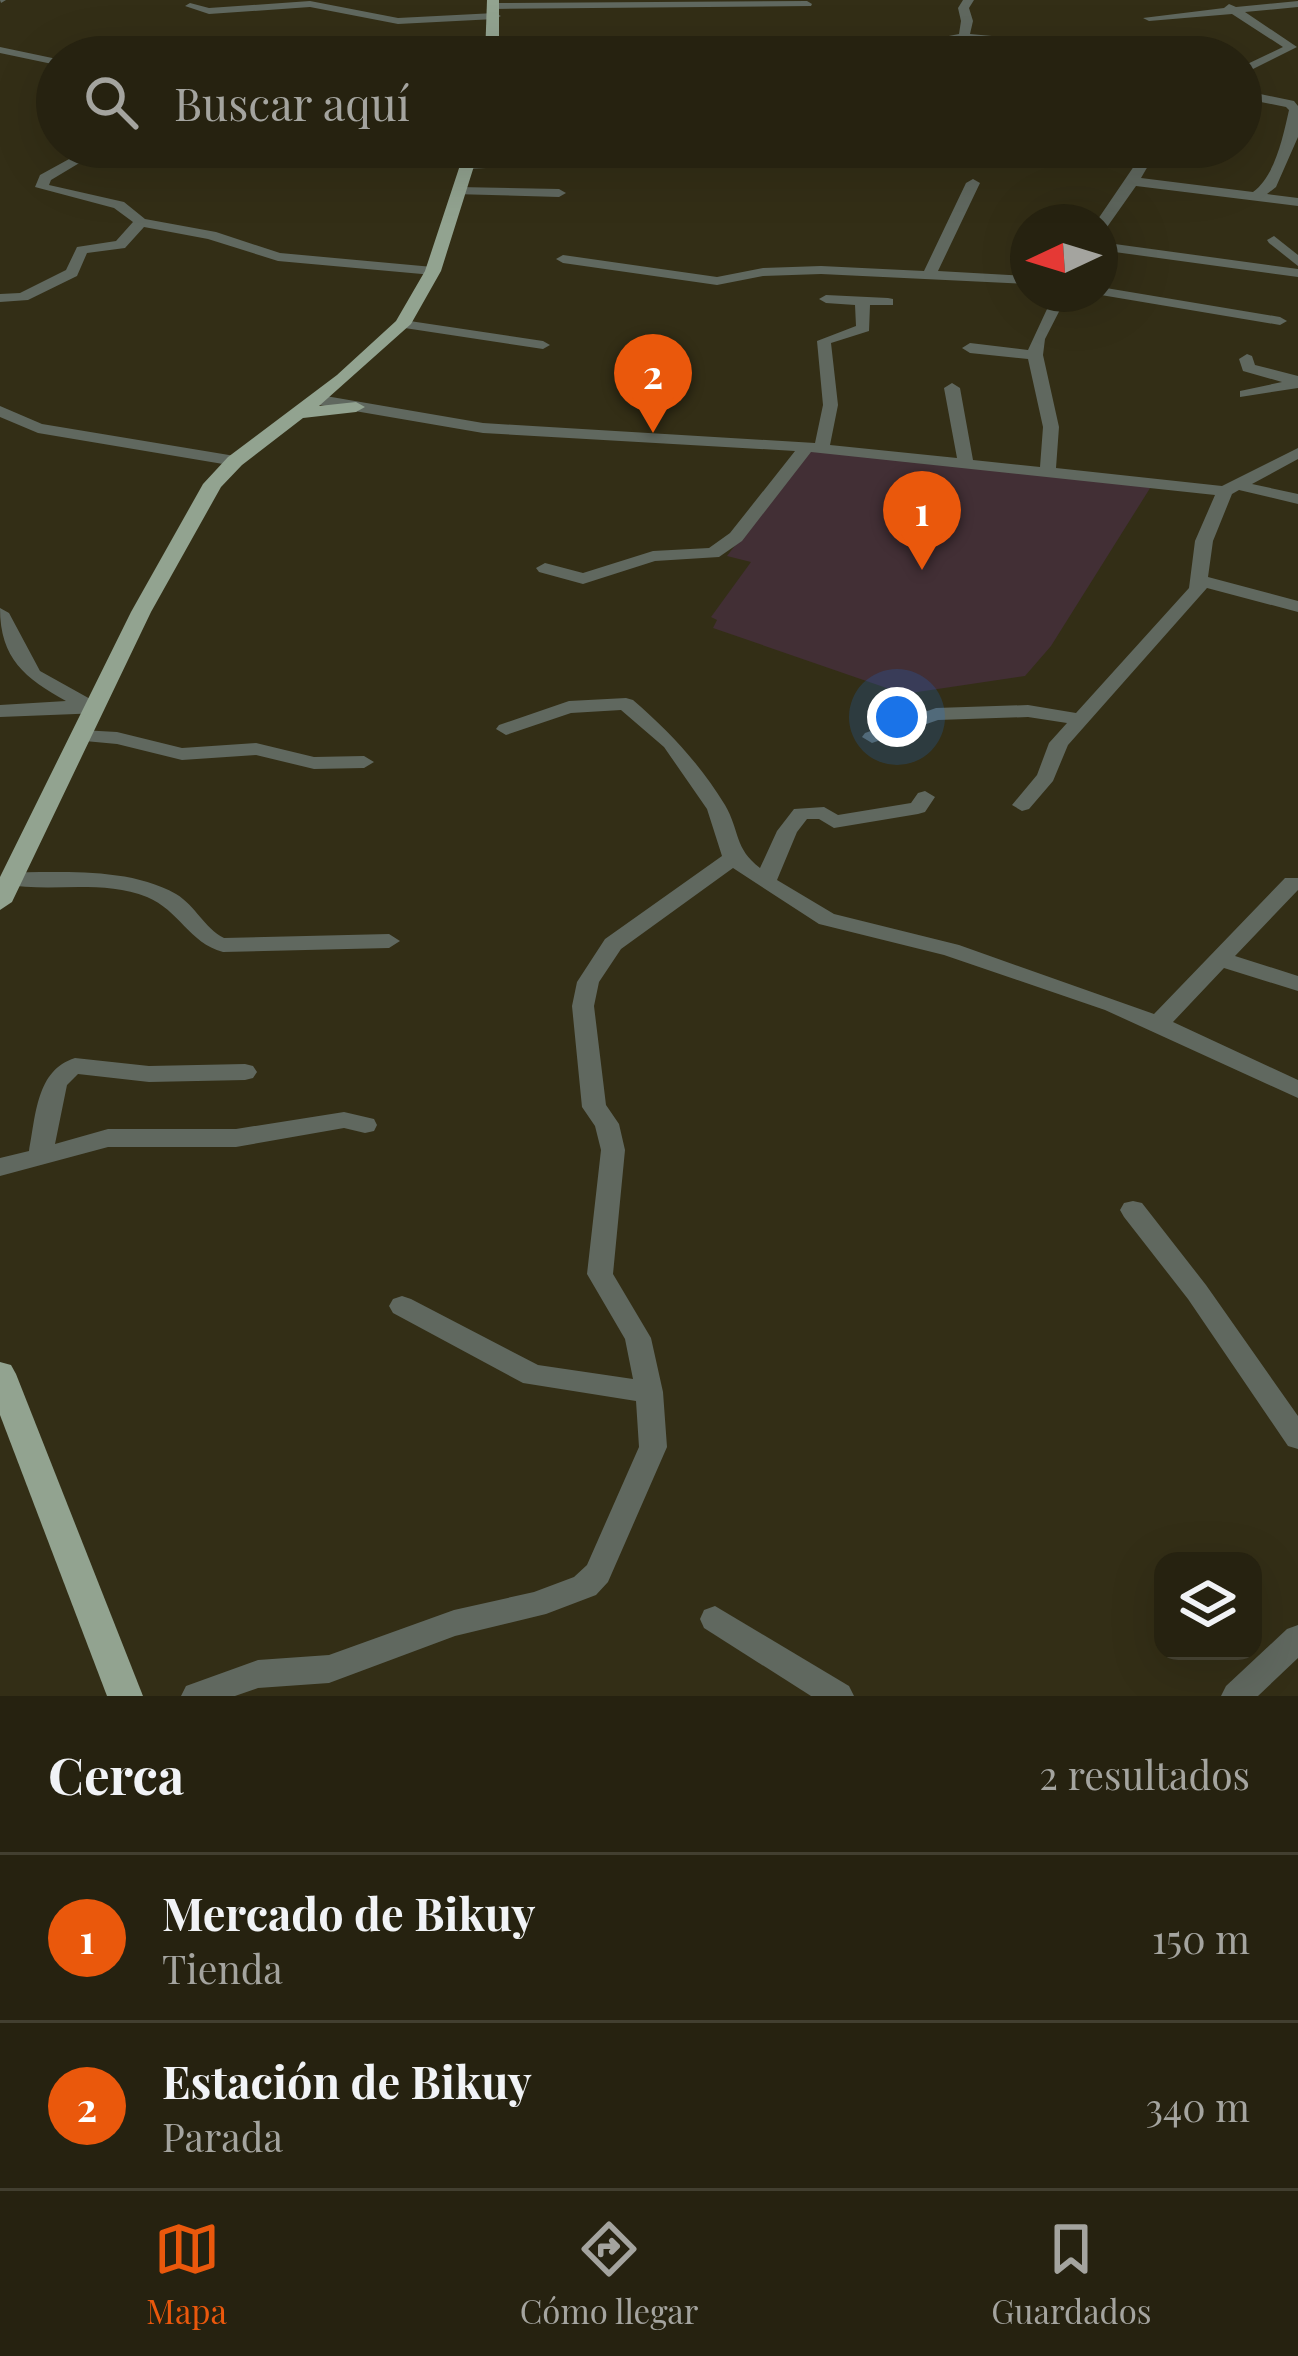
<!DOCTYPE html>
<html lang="es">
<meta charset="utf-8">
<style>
:root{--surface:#262210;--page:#322f1e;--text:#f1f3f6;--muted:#a4a49f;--line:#423f30;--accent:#ea580c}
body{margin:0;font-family:"Playfair Display",serif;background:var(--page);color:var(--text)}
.controls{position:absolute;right:36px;bottom:36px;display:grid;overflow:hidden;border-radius:24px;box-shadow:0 12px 48px #0002}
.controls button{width:108px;height:108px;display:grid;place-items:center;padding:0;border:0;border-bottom:3px solid var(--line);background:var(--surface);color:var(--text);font:60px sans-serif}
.compass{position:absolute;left:1010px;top:204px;width:108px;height:108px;border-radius:50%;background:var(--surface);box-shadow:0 12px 48px #0002;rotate:266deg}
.you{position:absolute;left:897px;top:717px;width:42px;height:42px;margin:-30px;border:9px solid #fff;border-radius:50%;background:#1a73e8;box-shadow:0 0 0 18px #1a73e833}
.badge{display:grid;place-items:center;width:78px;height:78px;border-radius:50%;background:var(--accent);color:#fff;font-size:39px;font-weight:700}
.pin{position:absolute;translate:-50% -99px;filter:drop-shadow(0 3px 6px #0008)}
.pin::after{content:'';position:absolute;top:63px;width:42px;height:36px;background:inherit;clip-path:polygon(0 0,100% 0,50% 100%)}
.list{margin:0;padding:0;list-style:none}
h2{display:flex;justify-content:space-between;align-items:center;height:156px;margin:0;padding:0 48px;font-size:51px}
h2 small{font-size:39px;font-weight:400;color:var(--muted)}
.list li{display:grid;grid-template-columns:78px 1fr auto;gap:36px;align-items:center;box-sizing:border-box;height:168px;padding:0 48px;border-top:3px solid var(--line)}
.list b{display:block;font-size:45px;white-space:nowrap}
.list p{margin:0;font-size:39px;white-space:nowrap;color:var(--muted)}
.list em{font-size:39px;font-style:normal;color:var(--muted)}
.icon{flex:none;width:66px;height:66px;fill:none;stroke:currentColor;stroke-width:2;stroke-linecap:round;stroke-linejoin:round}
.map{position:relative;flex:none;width:1298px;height:1696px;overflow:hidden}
.search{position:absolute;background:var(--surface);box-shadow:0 12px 48px #0002;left:36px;right:36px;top:36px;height:132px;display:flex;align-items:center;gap:30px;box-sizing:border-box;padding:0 42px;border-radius:66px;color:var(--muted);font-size:45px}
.sheet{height:492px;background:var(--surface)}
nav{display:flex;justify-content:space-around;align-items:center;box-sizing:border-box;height:168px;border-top:3px solid var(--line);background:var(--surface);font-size:33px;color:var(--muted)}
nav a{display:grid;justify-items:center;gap:6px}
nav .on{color:var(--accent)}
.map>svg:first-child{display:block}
.commercial{fill:#422f35}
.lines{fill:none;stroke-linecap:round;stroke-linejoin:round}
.minor{fill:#60685f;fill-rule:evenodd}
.major{fill:#92a390;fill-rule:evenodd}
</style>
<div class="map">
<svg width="1298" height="1696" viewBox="0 0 1298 1696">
<rect width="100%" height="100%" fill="#332e16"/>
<!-- commercial -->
<path class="commercial" d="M808,449l344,36 -101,161 -26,30 -121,18 -191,-66 4,-8 -6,-3 40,-55 -24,-6z"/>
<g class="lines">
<!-- minor -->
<g class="minor">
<path d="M0,0h6l-5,3z"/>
<path d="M963,0h11l-5,8 4,13 -3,13 44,4 56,19c-32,0 -61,-15 -93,-16 -33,-1 -61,16 -93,16l39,-16 36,-7 2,-13 -3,-13z"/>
<path d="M310,1l88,17 97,-5 6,3 -6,3 -97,5 -88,-17 -101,7 -24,-8 5,-3 19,5z"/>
<path d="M807,1l5,3 -1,2 -317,3 -5,-3 5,-3z"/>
<path d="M1298,1v6l-53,5 52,35 -56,28v-8l42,-20 -51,-33 -83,7 -6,-3 81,-10 5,-4 7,3z"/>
<path d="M0,47l57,12v6l-57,-12z"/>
<path d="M1241,90l53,11 4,5v31l-22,50 -9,7 31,4v8l-162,-20 -31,44 -5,1v-9h-4l51,-75h12l-18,31 112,14c22,-16 30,-55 36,-82l-3,-3 -45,-9z"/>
<path d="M91,147h15l-55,33 -2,5 75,17 21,17 71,13 64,21 153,14 7,4 -7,4 -155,-14 -70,-22 -64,-12 -19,21 -38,5 -10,23 -49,24 -28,2v-8l20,-1 46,-23 11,-23 39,-6 17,-19 -19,-14 -79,-21 5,-12z"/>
<path d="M755,147h14l-18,15 -35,6 -107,-12 -43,8 -99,5 -5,-1v-6l-99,-6 -6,-4 6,-4 106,7 5,6 92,-5 43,-8 107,12 26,-4z"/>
<path d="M973,179l7,4 -42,88 90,5v8l-207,-10 -58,2 -46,9 -154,-22 -7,-4 7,-4 154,22 46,-9 58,-2 103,5 42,-88z"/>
<path d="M458,187l101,2 7,4 -7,4 -106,-3v-6z"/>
<path d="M1274,236l24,19v11l-29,-23 -2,-3z"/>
<path d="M1100,242l198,27v8l-198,-27z"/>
<path d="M1100,287l180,30 7,4 -7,4 -185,-31h5z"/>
<path d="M1054,294h14l-23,45 -2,16 16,72 -3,41 166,18 76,-38v11l-46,25 46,10v10l-59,-14 -7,4 -19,47 -5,36 90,24v11l-91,-24 -139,157 -15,36 -24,28 -7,2 -10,-6 25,-30 12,-32 18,-20 -39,-6 -90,3 -66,23 -10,-6 3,-4 71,-25 92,-3 48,8 113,-125 6,-47 20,-46 -404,-43 -69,89 -23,16 -64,4 -72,23 -44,-12 -3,-4 9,-5 38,10 70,-22 56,-3 21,-15 65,-82 -312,-18 -169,-29 -8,-5 8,-5 169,29 332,20 8,-38 -6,-64 39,-15 -1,-21 -29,-2 -7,-4 7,-4 62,3 5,1v6h-23l-1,26 -38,12 7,62 -8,40 127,13 -13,-70 8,-5 8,5 13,72 67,7 3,-40 -15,-68 -58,-6 -8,-5 8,-5 58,7z"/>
<path d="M403,320l140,21 7,4 -7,4 -145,-22v-6z"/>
<path d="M1247,354l5,2 3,9 43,11v12l-58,9v-6l42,-9 -39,-11 -4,-12z"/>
<path d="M0,406l42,18 193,32 8,5 -8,5 -197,-33 -38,-16z"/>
<path d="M0,608l9,5 31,58 61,34 3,4 -3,4 -101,4v-12l66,-4c-41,-23 -66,-42 -66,-93z"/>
<path d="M626,698l7,2c36,31 67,64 92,105 15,26 9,43 35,63l17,-37 17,-22 30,-2 14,8 73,-12 7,-10 7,-2 10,6 -10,15 -7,2 -84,14 -15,-9h-12l-10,13 -20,48 57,34 125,31 195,69 131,-136h13v12l-63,66 63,20v15l-74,-23 -51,54 125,58v18l-193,-88 -161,-55 -125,-31 -86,-56 -112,81 -22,33 -5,24 12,99 13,19 6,26 -12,124 38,64 12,54 4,55 -59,135 -12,13 -50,19 -91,22 -126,47 -71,5 -23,8h-54l5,-10 72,-26 71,-5 125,-45 80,-18 40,-15 13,-12 52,-118 -3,-46 -113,-18 -130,-70 -4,-7 4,-7 9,-3 9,3 127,66 95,14 -8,-40 -38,-65 14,-124 -6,-24 -13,-19 -10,-101 5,-24 28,-43 117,-83 -15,-47 -43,-62 -43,-37 -50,3 -65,22 -10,-6 3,-4 70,-24z"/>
<path d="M81,730l36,2 65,16 74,-5 58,14 50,-1 10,6 -10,6 -50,1 -58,-14 -74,5 -65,-16 -43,-4 -3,-4 3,-4z"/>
<path d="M11,872c53,1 117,-5 165,22 20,12 28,34 48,44l165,-4 11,7 -11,7 -166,4c-34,-9 -44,-42 -76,-55 -46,-18 -97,-4 -144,-13l-3,-5 3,-5z"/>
<path d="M75,1058l74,8 96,-2 8,2 4,6 -4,6 -8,2 -96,2 -71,-8 -11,11 -12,59 53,-15h128l108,-17 30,7 3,6 -3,6 -9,2 -21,-5 -108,19h-128l-108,29v-18l29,-7c7,-35 7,-81 46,-93z"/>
<path d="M1133,1201l9,2 64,82 92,131v33l-10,-3 -100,-147 -64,-82 -4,-7 4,-7z"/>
<path d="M715,1606l134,80 5,10h-43l-107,-68 -4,-9 4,-9z"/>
<path d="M1298,1625v33l-40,38h-37l5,-10 61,-57z"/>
</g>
<!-- major -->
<g class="major">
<path d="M487,0h12v57h-14z"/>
<path d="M466,147h14l-39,124 -30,53 -92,82 37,-4 9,5 -9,5 -53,6 -61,47 -21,22 -70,125 -139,290 -12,8v-33l131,-265 72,-128 25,-27 109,-82 59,-54 29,-50z"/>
<path d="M0,1362l11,3 5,9 127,322h-36l-107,-281z"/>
</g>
</g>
</svg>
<div class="controls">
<button><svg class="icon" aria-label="layers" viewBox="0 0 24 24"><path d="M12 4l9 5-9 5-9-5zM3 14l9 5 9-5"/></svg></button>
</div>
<svg class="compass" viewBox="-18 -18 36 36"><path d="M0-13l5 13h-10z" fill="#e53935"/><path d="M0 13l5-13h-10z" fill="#a4a49f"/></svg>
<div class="you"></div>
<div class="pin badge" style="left:922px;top:570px">1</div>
<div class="pin badge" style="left:653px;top:433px">2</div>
<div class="search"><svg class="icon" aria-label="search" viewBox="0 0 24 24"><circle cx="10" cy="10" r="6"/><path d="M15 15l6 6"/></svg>Buscar aquí</div>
</div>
<section class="sheet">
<h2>Cerca<small>2 resultados</small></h2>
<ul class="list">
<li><span class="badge">1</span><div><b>Mercado de Bikuy</b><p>Tienda</p></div><em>150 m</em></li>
<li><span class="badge">2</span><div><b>Estación de Bikuy</b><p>Parada</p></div><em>340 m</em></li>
</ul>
</section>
<nav>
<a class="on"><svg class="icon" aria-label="map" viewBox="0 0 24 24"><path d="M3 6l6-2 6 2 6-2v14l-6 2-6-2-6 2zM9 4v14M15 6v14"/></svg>Mapa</a>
<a><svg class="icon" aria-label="directions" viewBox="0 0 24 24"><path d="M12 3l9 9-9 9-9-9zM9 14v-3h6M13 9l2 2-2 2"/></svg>Cómo llegar</a>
<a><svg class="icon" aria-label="saved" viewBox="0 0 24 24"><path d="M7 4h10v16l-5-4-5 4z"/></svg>Guardados</a>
</nav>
